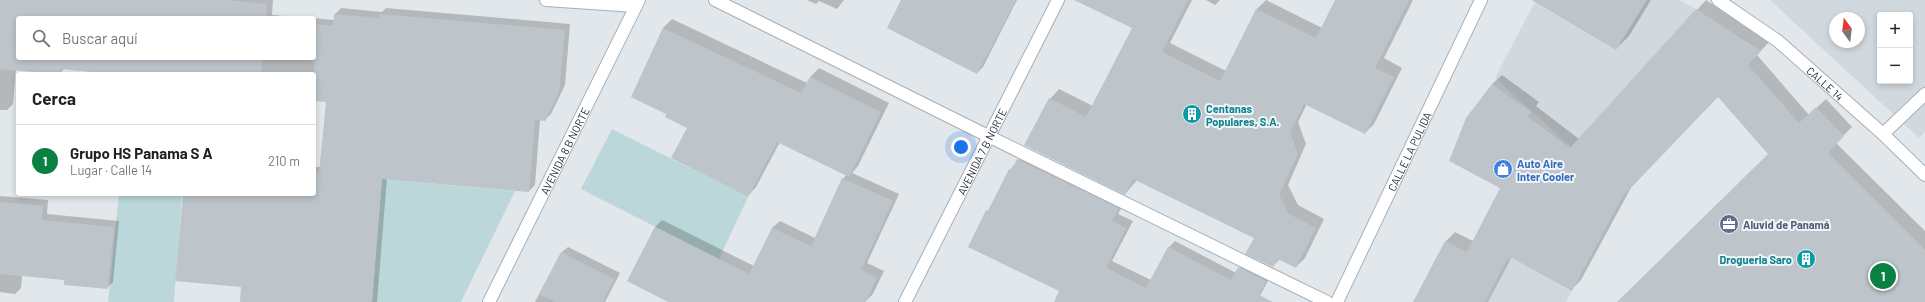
<!DOCTYPE html>
<html lang="es">
<meta charset="utf-8">
<style>
:root{--surface:#fff;--page:#f6f6f6;--text:#222;--muted:#767676;--line:#e0e0e0;--accent:#0b8043}
body{margin:0;font-family:Barlow,sans-serif;background:var(--page);color:var(--text)}
.controls{position:absolute;right:12px;top:12px;display:grid;overflow:hidden;border-radius:4px;box-shadow:0 2px 6px #0003}
.controls button{width:36px;height:36px;display:grid;place-items:center;padding:0;border:0;border-bottom:1px solid var(--line);background:var(--surface);color:var(--text);font:20px sans-serif}
.compass{position:absolute;left:1829px;top:12px;width:36px;height:36px;border-radius:50%;background:var(--surface);box-shadow:0 2px 6px #0003;rotate:346deg}
.you{position:absolute;left:961px;top:147px;width:14px;height:14px;margin:-10px;border:3px solid #fff;border-radius:50%;background:#1a73e8;box-shadow:0 0 0 6px #1a73e833}
.badge{display:grid;place-items:center;width:26px;height:26px;border-radius:50%;background:var(--accent);color:#fff;font-size:13px;font-weight:700}
.pin{position:absolute;translate:-50% -50%;border:2px solid #fff;box-shadow:0 1px 4px #0006}
.list{margin:0;padding:0;list-style:none}
h2{display:flex;justify-content:space-between;align-items:center;height:52px;margin:0;padding:0 16px;font-size:17px}
h2 small{font-size:13px;font-weight:400;color:var(--muted)}
.list li{display:grid;grid-template-columns:26px 1fr auto;gap:12px;align-items:center;box-sizing:border-box;height:72px;padding:0 16px;border-top:1px solid var(--line)}
.list b{display:block;font-size:15px;white-space:nowrap}
.list p{margin:0;font-size:13px;white-space:nowrap;color:var(--muted)}
.list em{font-size:13px;font-style:normal;color:var(--muted)}
.icon{flex:none;width:22px;height:22px;fill:none;stroke:currentColor;stroke-width:2;stroke-linecap:round;stroke-linejoin:round}
.map{position:relative;flex:none;width:1925px;height:302px;overflow:hidden}
.search{position:absolute;background:var(--surface);box-shadow:0 2px 6px #0003;left:16px;top:16px;width:300px;height:44px;display:flex;align-items:center;gap:10px;box-sizing:border-box;padding:0 14px;border-radius:4px;color:var(--muted);font-size:15px}
.panel{position:absolute;background:var(--surface);box-shadow:0 2px 6px #0003;left:16px;top:72px;width:300px;height:124px;border-radius:4px}
.map>svg:first-child{display:block}
.built{fill:#d2d9de;fill-rule:evenodd}
.green{fill:#bcd7d9}
.shadow{fill:#0003}
.building{fill:#bec5ca}
.lines{fill:none;stroke-linecap:round;stroke-linejoin:round}
.lane-casing{stroke:#a8afb5;stroke-width:14}
.street-casing{stroke:#a8afb5;stroke-width:14}
.secondary-casing{stroke:#a7b1ba;stroke-width:14}
.lane{stroke:#fff;stroke-width:12}
.street{stroke:#fff;stroke-width:12}
.secondary{stroke:#fff;stroke-width:12}
.labels{text-anchor:middle;dominant-baseline:central;stroke-width:4;stroke-linejoin:round;paint-order:stroke}
.street-label{font-size:11px;fill:#232d39;stroke:#f1f5f7}
.culture-label{font-size:11px;font-weight:bold;fill:#0d838f;stroke:#f1f5f7;text-anchor:start}
.shop-label{font-size:11px;font-weight:bold;fill:#366cbe;stroke:#f1f5f7;text-anchor:start}
.service-label{font-size:11px;font-weight:bold;fill:#4e5e75;stroke:#f1f5f7;text-anchor:start}
</style>
<div class="map">
<svg width="1925" height="302" viewBox="0 0 1925 302">
<rect width="100%" height="100%" fill="#e1e7ea"/>
<!-- built -->
<g class="built">
<path d="M1536,0h143l17,9 65,42 -138,145 -57,106h-78l83,-155 -76,-69z"/>
<path d="M1770,0h155v132l-6,6zM1880,15h30v66h-30zM1835,18h24v24h-24z"/>
</g>
<!-- green -->
<g class="green">
<path d="M612,129l136,68 -29,62 -138,-70z"/>
<path d="M382,179l133,12 -54,111h-89z"/>
<path d="M119,194h63l-8,108h-66z"/>
</g>
<!-- shadow -->
<g class="shadow">
<path d="M0,0h273l-1,15 36,3h-290v40h296v-40l20,2 1,-6 6,-6 41,4 4,-4 184,16 -5,61 -14,29 -6,6h-5l-5,65 -6,6 -142,-13 -10,124h-136l1,-16 -58,-92h130v-27h7l6,-66 -13,-1v-26h-202l-47,-6 -5,5 -44,-4 -3,35 -6,6h-7z"/>
<path d="M807,0h37l-7,9 -18,-8 -3,3z"/>
<path d="M902,0h115l-34,67 -6,6z"/>
<path d="M1100,0h92l-22,43 56,28 31,-62 9,-9 56,28 14,-28h77l-29,58 18,10 -28,56 -9,9 -58,-29 -9,18 8,22 -18,41 10,20 26,14 -19,39 -9,9 -16,-8 -7,7 -18,-28 -118,-58 -12,14 -75,-95 9,-10 34,17 40,-78z"/>
<path d="M1206,0h14l-5,5z"/>
<path d="M1546,0h105l-22,36 -13,13z"/>
<path d="M1706,0l63,42 -12,13 52,60 17,-16 26,28 -16,16 89,88v71h-307l151,-148 -51,-59 -86,91 -51,94 -9,9 -60,-32 -24,45 -73,-1 31,-60 9,-9 18,9 28,-53 -9,-104 10,-9 37,27 -3,4 43,33z"/>
<path d="M672,19l135,64 3,-6 9,-9 70,35 -31,63 -6,7 47,21 -32,69 17,8 -11,23 -7,7 -196,1 -42,-22 27,-53 7,-7 92,46 18,-38 8,-7 35,17 28,-59 4,-5 -67,-32 -24,45 -8,9 -60,-69 -20,-13 -36,-18 31,-68z"/>
<path d="M1025,152l100,49 -7,13 15,7 -21,40 39,19 17,-32 7,-7 61,32 10,-13 26,13 -15,29h-202l5,-11 -91,-45 41,-76z"/>
<path d="M0,196l48,4 -1,14 72,7 -6,61 -6,6 -42,-9 -43,-4 -1,13 -6,6 -15,-2z"/>
<path d="M568,247l52,26 -15,29h-70l27,-50z"/>
</g>
<!-- building -->
<g class="building">
<path d="M0,0h226l41,4 -1,14h-248v40h244l-1,16h-150l-50,-5 -1,5h-1l-59,-5z"/>
<path d="M901,0h115l-39,74 -90,-46z"/>
<path d="M1074,0h114l-26,52 58,29 36,-72 60,29 19,-38h74l-34,68 19,9 -29,57 -61,-30 -14,28 8,22 -19,41 10,19 27,14 -20,40 -18,-9 -5,8 -28,-13 9,-16 -121,-59 -8,16 -101,-50 25,-47 37,19 46,-89z"/>
<path d="M1532,0h115l-31,50z"/>
<path d="M1696,9l65,42 -13,14 51,58 17,-16 28,29 -16,17 97,97v52h-308l151,-148 -50,-57 -95,99 -51,95 -62,-34 -1,3 -2,-1 -22,43h-72l32,-61 22,11 33,-64 -51,-27 17,-43 26,-34 39,28 -4,4 43,32z"/>
<path d="M334,14l45,4v-4l186,16 -6,62 -14,29 -10,-1 -6,72 -147,-13 -10,123h-132l1,-15 -66,-6 8,-87h131v-22l5,1 7,-71 -12,-1v-77l19,2z"/>
<path d="M663,28l138,65 9,-16 71,35 -32,65 -72,-35 -29,55 -77,-39 16,-30 -22,-11 1,-3 -35,-17z"/>
<path d="M1017,159l102,49 -7,13 14,7 -20,40 40,20 22,-41 63,33 7,-13 28,14 -7,14 14,7h-219l5,-11 -91,-44 18,-37 2,1 21,-42 2,2z"/>
<path d="M842,178l51,23 -32,69 16,8 -11,24h-198l-41,-21 28,-54 94,47 23,-46 39,18z"/>
<path d="M0,202l43,4 -1,14 72,7 -6,62 -44,-4v-5l-64,-6z"/>
<path d="M561,252l53,27 -11,23h-47l-17,-8z"/>
</g>
<g class="lines">
<!-- lane casing -->
<g class="lane-casing">
<path id="lane" d="M1883,134l42,-40"/>
</g>
<!-- street casing -->
<g class="street-casing">
<g id="street">
<path d="M546,0l89,6"/>
<path d="M715,0l273,136 339,166"/>
<path id="s1" d="M1718,0l60,41 105,93 42,41"/>
<path id="s2" d="M489,302l150,-302"/>
<path id="s3" d="M905,302l153,-302"/>
</g>
</g>
<!-- secondary casing -->
<g class="secondary-casing">
<g id="secondary">
<path id="s4" d="M1337,302l144,-302"/>
</g>
</g>
<!-- lane -->
<use href="#lane" class="lane"/>
<!-- street -->
<use href="#street" class="street"/>
<!-- secondary -->
<use href="#secondary" class="secondary"/>
</g>
<!-- icons -->
<defs>
<g id="building-disc" transform="scale(1)"><circle r="9.5" fill="#0f9aa8" stroke="#f1f5f7"/><path d="M-4-6H4V6H1V3H-1V6H-4ZM-2.5-4.3h1.7v1.8h-1.7ZM.8-4.3h1.7v1.8H.8ZM-2.5-1h1.7V.8h-1.7ZM.8-1h1.7V.8H.8Z" fill="#fff"/></g>
<g id="shop-disc" transform="scale(1)"><circle r="9.5" fill="#3f7fe0" stroke="#f1f5f7"/><path d="M-5-2.5h2.3a2.7 3.5 0 0 1 5.4 0H5L5.5 6h-11ZM-1.5-2.5h3a1.5 2.3 0 0 0-3 0Z" fill="#fff"/></g>
<g id="office-disc" transform="scale(1)"><circle r="9.5" fill="#5c6f8a" stroke="#f1f5f7"/><path d="M-6-3h4V-5.5h4V-3h4V5H-6ZM-1-4.5V-3h2v-1.5ZM-6 0V1H6V0Z" fill="#fff"/></g>
</defs>
<g fill-rule="evenodd">
<use href="#building-disc" x="1192" y="114"/>
<use href="#shop-disc" x="1503" y="169"/>
<use href="#office-disc" x="1729" y="224"/>
<use href="#building-disc" x="1806" y="259"/>
</g>
<g class="labels">
<!-- street labels -->
<g class="street-label">
<text stroke="none"><textPath href="#s1" startOffset="136">CALLE 14</textPath></text>
<text stroke="none"><textPath href="#s2" startOffset="169">AVENIDA 8 B NORTE</textPath></text>
<text stroke="none"><textPath href="#s3" startOffset="169">AVENIDA 7 B NORTE</textPath></text>
<text stroke="none"><textPath href="#s4" startOffset="167">CALLE LA PULIDA</textPath></text>
</g>
<!-- culture labels -->
<g class="culture-label">
<text x="1206" y="108">Centanas<tspan x="1206" dy="13">Populares, S.A.</tspan></text>
<text x="1792" y="259" text-anchor="end">Drogueria Saro</text>
</g>
<!-- shop labels -->
<g class="shop-label">
<text x="1517" y="163">Auto Aire<tspan x="1517" dy="13">Inter Cooler</tspan></text>
</g>
<!-- service labels -->
<g class="service-label">
<text x="1743" y="224">Aluvid de Panamá</text>
</g>
</g>
</svg>
<div class="controls">
<button>+</button>
<button>−</button>
</div>
<svg class="compass" viewBox="-18 -18 36 36"><path d="M0-13l5 13h-10z" fill="#e53935"/><path d="M0 13l5-13h-10z" fill="#767676"/></svg>
<div class="you"></div>
<div class="pin badge" style="left:1883px;top:276px">1</div>
<div class="search"><svg class="icon" aria-label="search" viewBox="0 0 24 24"><circle cx="10" cy="10" r="6"/><path d="M15 15l6 6"/></svg>Buscar aquí</div>
<section class="panel">
<h2>Cerca<small></small></h2>
<ul class="list">
<li><span class="badge">1</span><div><b>Grupo HS Panama S A</b><p>Lugar · Calle 14</p></div><em>210 m</em></li>
</ul>
</section>
</div>
